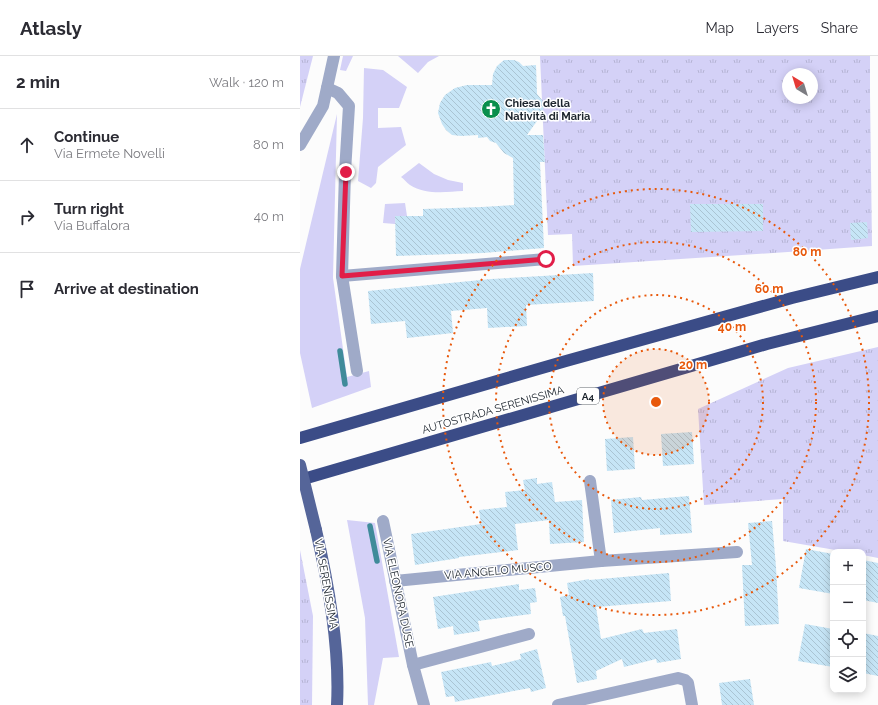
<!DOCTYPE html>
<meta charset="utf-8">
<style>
:root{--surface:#fff;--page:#f2f2f3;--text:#2b2b33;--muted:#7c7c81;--line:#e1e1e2}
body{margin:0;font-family:Raleway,sans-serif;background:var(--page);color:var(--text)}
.controls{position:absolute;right:12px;bottom:12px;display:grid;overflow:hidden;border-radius:8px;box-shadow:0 2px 10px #0003}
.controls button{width:36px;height:36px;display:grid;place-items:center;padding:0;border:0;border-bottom:1px solid var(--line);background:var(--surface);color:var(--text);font:20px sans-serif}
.compass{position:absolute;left:482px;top:12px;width:36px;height:36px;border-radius:50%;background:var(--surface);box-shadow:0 2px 10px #0003;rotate:322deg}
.stop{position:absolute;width:12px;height:12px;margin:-9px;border:3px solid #e11d48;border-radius:50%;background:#fff}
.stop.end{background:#e11d48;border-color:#fff;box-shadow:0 1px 4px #0008}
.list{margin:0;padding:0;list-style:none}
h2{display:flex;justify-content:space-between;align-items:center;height:52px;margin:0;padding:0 16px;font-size:17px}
h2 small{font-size:13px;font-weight:400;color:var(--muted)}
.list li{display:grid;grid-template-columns:26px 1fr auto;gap:12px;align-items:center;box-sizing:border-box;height:72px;padding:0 16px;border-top:1px solid var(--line)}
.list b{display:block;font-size:15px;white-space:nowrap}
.list p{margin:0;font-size:13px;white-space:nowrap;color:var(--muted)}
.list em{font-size:13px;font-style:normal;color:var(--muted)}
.icon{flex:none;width:22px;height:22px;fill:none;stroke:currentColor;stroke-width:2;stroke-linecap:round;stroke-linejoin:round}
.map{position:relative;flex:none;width:578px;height:649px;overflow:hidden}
header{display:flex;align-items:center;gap:24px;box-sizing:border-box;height:56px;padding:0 20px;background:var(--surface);border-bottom:1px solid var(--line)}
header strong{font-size:19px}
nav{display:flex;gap:22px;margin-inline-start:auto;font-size:14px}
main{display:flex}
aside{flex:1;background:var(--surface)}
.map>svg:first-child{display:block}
.green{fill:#d4d1f7}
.park{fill:url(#park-tufts);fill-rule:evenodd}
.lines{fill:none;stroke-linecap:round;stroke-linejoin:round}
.stream{stroke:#3f8b9a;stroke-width:5.5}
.building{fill:url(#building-back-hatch)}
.minor{stroke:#9faac8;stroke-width:12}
.major{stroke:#556599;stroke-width:12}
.highway{stroke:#3b4c87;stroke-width:12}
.major-bridge{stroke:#556599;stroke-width:12}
.route{stroke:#e11d48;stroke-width:5}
.ring{fill:none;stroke:#e8590c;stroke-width:2;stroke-dasharray:2 4}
.labels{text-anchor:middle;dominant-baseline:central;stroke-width:3;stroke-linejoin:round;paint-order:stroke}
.shield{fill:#fff;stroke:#60666c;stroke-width:1}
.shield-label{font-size:10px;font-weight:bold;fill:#1c242d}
.poi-label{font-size:11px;font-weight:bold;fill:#1c242d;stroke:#fff;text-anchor:start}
.street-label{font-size:11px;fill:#1c242d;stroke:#fff}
.centre{fill:#e8590c;stroke:#fff;stroke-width:2}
.ring-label{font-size:12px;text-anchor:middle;font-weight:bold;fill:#e8590c;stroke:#fff;stroke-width:3;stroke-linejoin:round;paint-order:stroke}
</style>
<header>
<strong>Atlasly</strong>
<nav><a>Map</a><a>Layers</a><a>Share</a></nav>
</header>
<main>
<aside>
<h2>2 min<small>Walk · 120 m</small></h2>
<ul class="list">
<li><svg class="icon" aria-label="ahead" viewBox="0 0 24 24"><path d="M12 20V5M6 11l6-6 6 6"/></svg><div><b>Continue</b><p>Via Ermete Novelli</p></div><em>80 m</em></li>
<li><svg class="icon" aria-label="right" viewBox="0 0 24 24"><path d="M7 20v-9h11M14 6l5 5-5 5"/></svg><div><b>Turn right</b><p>Via Buffalora</p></div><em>40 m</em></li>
<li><svg class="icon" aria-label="arrive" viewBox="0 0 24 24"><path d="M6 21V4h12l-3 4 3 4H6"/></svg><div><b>Arrive at destination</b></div></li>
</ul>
</aside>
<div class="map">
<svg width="578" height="649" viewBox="0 0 578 649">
<defs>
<pattern id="park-tufts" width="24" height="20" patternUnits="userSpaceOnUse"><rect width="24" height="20" fill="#d4d1f7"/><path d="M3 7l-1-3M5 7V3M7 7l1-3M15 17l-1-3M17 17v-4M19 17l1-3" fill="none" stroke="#b5b3d4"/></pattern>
<pattern id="building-back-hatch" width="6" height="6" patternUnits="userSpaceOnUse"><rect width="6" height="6" fill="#c6e5f6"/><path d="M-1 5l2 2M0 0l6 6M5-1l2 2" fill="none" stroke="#aac4d3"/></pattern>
</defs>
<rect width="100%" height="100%" fill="#fcfcfc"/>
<!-- green -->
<g class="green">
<path d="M43,0h10l-7,15 -6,-1z"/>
<path d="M98,0h41l-11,6 -10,11z"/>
<path d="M64,12l19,2 24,17 -8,21h-21v20l23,-1 5,18 -28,22 -2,16 -5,5 -13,-7 5,-63z"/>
<path d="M37,58l-4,164 14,99 22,-6 2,16 -59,21 -12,-55v-84z"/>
<path d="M119,107l15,11 14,6 15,3v8c-17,1 -38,4 -53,-6 -3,-2 -6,-6 -9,-8z"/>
<path d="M105,147l2,13h-12v8l-12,-1 2,-19z"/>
<path d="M47,464l28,3 24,134 -16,1 -9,47h-6l-3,-87z"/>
</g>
<!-- park -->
<g class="park">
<path d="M0,0h13l-13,51z"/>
<path d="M240,0h330v38l2,152 -84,6 -215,14 -1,-32 -24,1zM488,18h24v24h-24z"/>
<path d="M578,291v211l-15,-3v-3h-16l-64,-11v-42l-79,6 -6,-96 90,-41z"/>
<path d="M0,494l13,66 -1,89h-12z"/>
</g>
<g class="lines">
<!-- stream -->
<g class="stream">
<path d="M40,295l5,33"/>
<path d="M70,470l7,35"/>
</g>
</g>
<!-- building -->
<g class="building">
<path d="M204,4h10l5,2 4,4 13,-1 1,29 5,6 2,5 -2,9 -15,21h16l2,27h-5l4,86 -61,5 -87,3 -1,-40h28v-7l59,-2 32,-2 -1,-47 -9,-5 -8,-10 -6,-2 -3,-4 -9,1v-3l-17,1 -9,-1 -6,-5 -4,-6 -4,-11 2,-10 5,-8 10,-7 12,-3h25l1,-11 4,-8z"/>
<path d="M390,148h73v27l-72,1z"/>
<path d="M567,166l1,16 -17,2 -1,-17z"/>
<path d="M293,217l1,28 -68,4 1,21 -39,2 -1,-20 -36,3 2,22 -46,5 -2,-17 -34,3 -3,-33 123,-12z"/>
<path d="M392,376l2,32 -31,2 -2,-32z"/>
<path d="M333,381l2,32 -28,2 -2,-32z"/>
<path d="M237,422v6l15,-2 3,20 27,-2 2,42 -34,2 -1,-24 -34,4 3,26 -59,7v1l-44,7 -4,-31 70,-10 -2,-14 28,-3 -2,-15 20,-2 -2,-10z"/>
<path d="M389,440l3,37 -32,2v-7l-46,5 -3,-33 30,-3 1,3z"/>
<path d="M472,465l4,46 3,57 -34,2 -3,-61h10l-4,-42z"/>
<path d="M506,493l27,5v40l-34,-6z"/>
<path d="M563,504l15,3v40l-15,-3z"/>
<path d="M369,517l2,28 -75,6 5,32 41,-10 2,4 33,-4 4,30 -24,4 -1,-4 -32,8 -2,-8 -26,12 1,8 -20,4 -12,-67h-2l-3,-19 9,-2 -2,-12 22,-4v1z"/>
<path d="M219,528v6l16,-2 2,14 -7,1 1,11 -53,7 2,10 -26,4 -1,-9 -15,3 -5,-32z"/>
<path d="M505,568l28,5v38l-35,-6z"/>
<path d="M563,577l15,3v40l-15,-3z"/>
<path d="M237,593l9,39 -15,4 -1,-4 -75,14 -1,-6 -8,1 -5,-25 50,-10 1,4 29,-7 -1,-5z"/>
<path d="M450,623l4,26h-32l-3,-22z"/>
</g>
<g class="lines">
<!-- minor -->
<g class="minor">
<path d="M27,32l11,5 11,13 -4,66 -3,104 15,95"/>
<path d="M0,89l23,-39 11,-50"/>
<path d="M42,220l204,-17"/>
<path d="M290,425l11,80"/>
<path d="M83,465l30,144 11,40"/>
<path d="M95,525l206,-20 136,-9"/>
<path d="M113,609l116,-31"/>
<path d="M258,649l120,-27 7,2 3,3 4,22"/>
</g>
<!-- major -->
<path class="major" d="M16,474c13,56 24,118 21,175"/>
<!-- highway -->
<g class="highway">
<path d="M0,382l266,-77 226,-63 86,-21"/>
<path d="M0,424l467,-136 111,-28"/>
</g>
<!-- major-bridge -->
<path class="major-bridge" d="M0,409l16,65"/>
</g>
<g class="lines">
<!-- route -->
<path class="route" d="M46,116l-4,104 204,-17"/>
</g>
<!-- distance rings -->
<circle cx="356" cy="346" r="53" fill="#e8590c" fill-opacity=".12"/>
<g class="ring">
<circle cx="356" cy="346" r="53"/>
<circle cx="356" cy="346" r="107"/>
<circle cx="356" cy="346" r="160"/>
<circle cx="356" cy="346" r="213"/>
</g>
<!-- icons -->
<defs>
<g id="church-disc" transform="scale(1)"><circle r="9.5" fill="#098f4c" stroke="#fff"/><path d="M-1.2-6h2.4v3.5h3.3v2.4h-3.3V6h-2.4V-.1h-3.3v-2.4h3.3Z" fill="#fff"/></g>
</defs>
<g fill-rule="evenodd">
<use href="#church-disc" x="191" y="53"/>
</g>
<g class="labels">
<!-- shield labels -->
<rect class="shield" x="277" y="332" width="22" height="16" rx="3"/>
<g class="shield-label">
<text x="288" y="340">A4</text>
</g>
<!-- poi labels -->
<g class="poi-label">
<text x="205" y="47">Chiesa della<tspan x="205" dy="13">Natività di Maria</tspan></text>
</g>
<!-- street labels -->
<g class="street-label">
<text transform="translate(193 354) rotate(-16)">AUTOSTRADA SERENISSIMA</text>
<text transform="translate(198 515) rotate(-5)">VIA ANGELO MUSCO</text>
<text transform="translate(26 528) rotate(80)">VIA SERENISSIMA</text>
<text transform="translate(98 537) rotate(78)">VIA ELEONORA DUSE</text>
</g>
</g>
<circle cx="356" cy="346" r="6" class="centre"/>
<g class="ring-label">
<text x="507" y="200">80 m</text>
<text x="469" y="237">60 m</text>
<text x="432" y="275">40 m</text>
<text x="393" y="313">20 m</text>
</g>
</svg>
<div class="controls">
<button>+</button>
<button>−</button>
<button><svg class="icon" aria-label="locate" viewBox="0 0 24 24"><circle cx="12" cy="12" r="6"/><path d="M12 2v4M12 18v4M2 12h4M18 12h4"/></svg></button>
<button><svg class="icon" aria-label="layers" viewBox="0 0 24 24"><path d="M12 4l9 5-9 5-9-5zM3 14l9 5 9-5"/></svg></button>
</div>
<svg class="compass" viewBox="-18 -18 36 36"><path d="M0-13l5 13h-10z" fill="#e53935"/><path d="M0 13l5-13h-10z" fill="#7c7c81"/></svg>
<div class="stop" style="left:246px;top:203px"></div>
<div class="stop end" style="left:46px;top:116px"></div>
</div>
</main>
